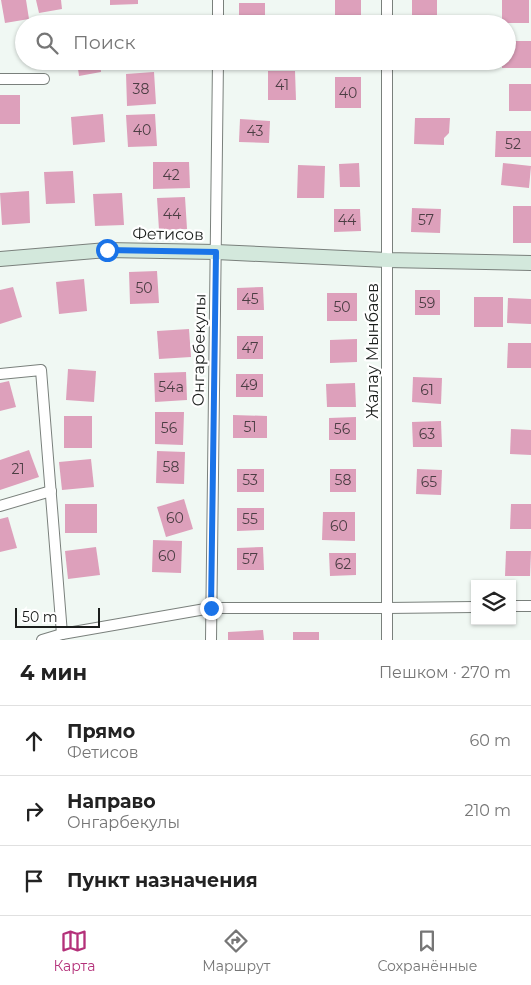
<!DOCTYPE html>
<html lang="ru">
<meta charset="utf-8">
<style>
:root{--surface:#fff;--page:#f6f6f6;--text:#222;--muted:#767676;--line:#e0e0e0;--accent:#b4317a}
body{margin:0;font-family:Montserrat,sans-serif;background:var(--page);color:var(--text)}
.controls{position:absolute;right:15px;bottom:15px;display:grid;overflow:hidden;border-radius:0px;box-shadow:0 1px 4px #0004}
.controls button{width:45px;height:45px;display:grid;place-items:center;padding:0;border:0;border-bottom:1px solid var(--line);background:var(--surface);color:var(--text);font:25px sans-serif}
.scale{position:absolute;left:15px;bottom:12px;width:85px;box-sizing:border-box;padding-left:5px;border:2px solid #1b1e1c;border-top:0;font-size:14px;line-height:18px;white-space:nowrap;color:#1b1e1c;-webkit-text-stroke:4px #fff;paint-order:stroke}
.stop{position:absolute;width:15px;height:15px;margin:-11px;border:4px solid #1a73e8;border-radius:50%;background:#fff}
.stop.end{background:#1a73e8;border-color:#fff;box-shadow:0 1px 5px #0008}
.list{margin:0;padding:0;list-style:none}
h2{display:flex;justify-content:space-between;align-items:center;height:65px;margin:0;padding:0 20px;font-size:21px}
h2 small{font-size:16px;font-weight:400;color:var(--muted)}
.list li{display:grid;grid-template-columns:32px 1fr auto;gap:15px;align-items:center;box-sizing:border-box;height:70px;padding:0 20px;border-top:1px solid var(--line)}
.list b{display:block;font-size:19px;white-space:nowrap}
.list p{margin:0;font-size:16px;white-space:nowrap;color:var(--muted)}
.list em{font-size:16px;font-style:normal;color:var(--muted)}
.icon{flex:none;width:28px;height:28px;fill:none;stroke:currentColor;stroke-width:2;stroke-linecap:round;stroke-linejoin:round}
.map{position:relative;flex:none;width:531px;height:640px;overflow:hidden}
.search{position:absolute;background:var(--surface);box-shadow:0 1px 4px #0004;left:15px;right:15px;top:15px;height:55px;display:flex;align-items:center;gap:12px;box-sizing:border-box;padding:0 18px;border-radius:28px;color:var(--muted);font-size:19px}
.sheet{height:275px;background:var(--surface)}
nav{display:flex;justify-content:space-around;align-items:center;box-sizing:border-box;height:70px;border-top:1px solid var(--line);background:var(--surface);font-size:14px;color:var(--muted)}
nav a{display:grid;justify-items:center;gap:2px}
nav .on{color:var(--accent)}
.map>svg:first-child{display:block}
.building{fill:#dda0bb}
.lines{fill:none;stroke-linecap:round;stroke-linejoin:round}
.street-casing{stroke:#7a807c;stroke-width:12}
.secondary-casing{stroke:#7a807c;stroke-width:16}
.street{stroke:#fff;stroke-width:10}
.secondary{stroke:#d3e8dc;stroke-width:14}
.route{stroke:#1a73e8;stroke-width:6}
.labels{text-anchor:middle;dominant-baseline:central;stroke-width:4.5;stroke-linejoin:round;paint-order:stroke}
.number-label{font-size:14px;fill:#4c3e44}
.street-label{font-size:16px;fill:#1b1e1c;stroke:#fff}
</style>
<div class="map">
<svg width="531" height="640" viewBox="0 0 531 640">
<rect width="100%" height="100%" fill="#f0f8f3"/>
<!-- building -->
<g class="building">
<path d="M1,0h25l3,19 -24,4z"/>
<path d="M36,0h25l1,9 -23,4z"/>
<path d="M110,0h28v4l-28,1z"/>
<rect x="335" y="0" width="26" height="16"/>
<rect x="412" y="0" width="25" height="22"/>
<rect x="502" y="0" width="27" height="23"/>
<rect x="239" y="3" width="26" height="21"/>
<path d="M507,41h24v27h-29v-7h5z"/>
<path d="M77,61h23l1,11 -22,4z"/>
<path d="M268,71h27l1,29h-28z"/>
<path d="M154,72l2,32 -29,2 -1,-32z"/>
<rect x="335" y="77" width="26" height="31"/>
<rect x="509" y="84" width="22" height="27"/>
<rect x="0" y="95" width="20" height="29"/>
<path d="M103,114l2,28 -32,3 -2,-28z"/>
<path d="M155,114l2,32 -29,1 -2,-32z"/>
<path d="M415,118h35l-1,15 -5,5v7l-30,-1z"/>
<path d="M240,119l30,2 -1,22 -30,-1z"/>
<path d="M496,131h35v26h-36z"/>
<path d="M153,162h36l1,26 -37,1z"/>
<path d="M359,163l1,24h-20l-1,-23z"/>
<path d="M503,163l28,3 -2,22 -28,-3z"/>
<path d="M298,165l27,1 -1,32h-27z"/>
<path d="M73,171l2,32 -29,1 -2,-32z"/>
<path d="M29,191l1,32 -28,2 -2,-32z"/>
<path d="M122,193l2,32 -29,1 -2,-32z"/>
<path d="M185,197l2,32 -28,1 -2,-32z"/>
<rect x="513" y="206" width="18" height="37"/>
<path d="M412,208l29,1 -1,24 -29,-1z"/>
<path d="M334,209h26l1,22 -27,1z"/>
<path d="M157,271l2,32 -29,1 -1,-32z"/>
<path d="M84,279l3,32 -28,3 -3,-32z"/>
<path d="M13,287l9,30 -22,7v-34z"/>
<path d="M263,287l1,23h-27v-22z"/>
<rect x="415" y="290" width="25" height="25"/>
<rect x="327" y="293" width="30" height="28"/>
<rect x="474" y="297" width="29" height="30"/>
<path d="M508,298l23,1v25l-24,-1z"/>
<path d="M189,329l2,28 -32,2 -2,-28z"/>
<rect x="237" y="336" width="26" height="23"/>
<path d="M357,339v23l-27,1v-23z"/>
<path d="M508,343h23v25h-24z"/>
<path d="M68,369l28,2 -2,31 -28,-2z"/>
<path d="M186,372l1,28 -32,2 -1,-29z"/>
<rect x="236" y="374" width="27" height="23"/>
<path d="M413,377l29,1 -1,26 -29,-2z"/>
<path d="M9,381l7,26 -16,4v-28z"/>
<path d="M355,383l1,24h-29l-1,-23z"/>
<path d="M155,412h29l-1,33 -28,-1z"/>
<path d="M233,415l34,1v22h-34z"/>
<rect x="64" y="416" width="28" height="32"/>
<path d="M356,417v23h-27v-22z"/>
<path d="M441,421l1,26h-29l-1,-25z"/>
<path d="M511,429l20,1v25l-21,-1z"/>
<path d="M29,450l10,27 -39,13v-30z"/>
<path d="M157,451l28,1 -1,32 -28,-1z"/>
<path d="M91,459l3,28 -32,3 -3,-28z"/>
<rect x="237" y="469" width="27" height="23"/>
<rect x="330" y="469" width="26" height="23"/>
<path d="M417,469l25,1 -1,25 -25,-1z"/>
<path d="M184,499l9,30 -27,8 -9,-30z"/>
<rect x="65" y="504" width="32" height="29"/>
<path d="M511,504h20v25h-21z"/>
<path d="M237,508h27v22l-27,1z"/>
<path d="M323,512h32v29l-33,-1z"/>
<path d="M8,517l9,31 -17,4v-33z"/>
<path d="M153,540l29,1 -1,32 -29,-1z"/>
<path d="M96,547l4,28 -32,4 -3,-28z"/>
<path d="M263,547l1,23h-27v-22z"/>
<path d="M506,551h25l-1,25h-25z"/>
<path d="M329,553h27v22l-26,1z"/>
<path d="M263,630l1,10h-36v-8z"/>
<rect x="293" y="632" width="26" height="8"/>
</g>
<g class="lines">
<!-- street casing -->
<g class="street-casing">
<g id="street">
<path d="M218,24v-24"/>
<path d="M387,24v-24"/>
<path d="M0,79h44"/>
<path d="M0,374l41,-4 21,264"/>
<path d="M0,506l51,-15"/>
<path d="M512,606h19"/>
<path d="M42,640l20,-6 149,-26h176l88,-1"/>
<path d="M211,640l7,-579"/>
<path d="M387,640v-579"/>
</g>
</g>
<!-- secondary casing -->
<g class="secondary-casing">
<path id="secondary" d="M0,259l107,-9 109,2 171,8 144,3"/>
</g>
<!-- street -->
<use href="#street" class="street"/>
<!-- secondary -->
<use href="#secondary" class="secondary"/>
</g>
<g class="lines">
<!-- route -->
<path class="route" d="M107,250l109,2 -5,356"/>
</g>
<g class="labels">
<!-- number labels -->
<g class="number-label">
<text x="282" y="85">41</text>
<text x="141" y="89">38</text>
<text x="348" y="93">40</text>
<text x="142" y="130">40</text>
<text x="255" y="131">43</text>
<text x="513" y="144">52</text>
<text x="171" y="175">42</text>
<text x="172" y="214">44</text>
<text x="347" y="220">44</text>
<text x="426" y="220">57</text>
<text x="144" y="288">50</text>
<text x="250" y="299">45</text>
<text x="427" y="303">59</text>
<text x="342" y="307">50</text>
<text x="250" y="348">47</text>
<text x="249" y="385">49</text>
<text x="171" y="387">54а</text>
<text x="427" y="390">61</text>
<text x="250" y="427">51</text>
<text x="169" y="428">56</text>
<text x="342" y="429">56</text>
<text x="427" y="434">63</text>
<text x="171" y="467">58</text>
<text x="18" y="469">21</text>
<text x="250" y="480">53</text>
<text x="343" y="480">58</text>
<text x="429" y="482">65</text>
<text x="175" y="518">60</text>
<text x="250" y="519">55</text>
<text x="339" y="526">60</text>
<text x="167" y="556">60</text>
<text x="250" y="559">57</text>
<text x="343" y="564">62</text>
</g>
<!-- street labels -->
<g class="street-label">
<text transform="translate(168 234) rotate(1)">Фетисов</text>
<text transform="translate(199 350) rotate(-89)">Онгарбекулы</text>
<text transform="translate(372 351) rotate(-90)">Жалау Мынбаев</text>
</g>
</g>
</svg>
<div class="controls">
<button><svg class="icon" aria-label="layers" viewBox="0 0 24 24"><path d="M12 4l9 5-9 5-9-5zM3 14l9 5 9-5"/></svg></button>
</div>
<div class="scale">50 m</div>
<div class="stop" style="left:107px;top:250px"></div>
<div class="stop end" style="left:211px;top:608px"></div>
<div class="search"><svg class="icon" aria-label="search" viewBox="0 0 24 24"><circle cx="10" cy="10" r="6"/><path d="M15 15l6 6"/></svg>Поиск</div>
</div>
<section class="sheet">
<h2>4 мин<small>Пешком · 270 m</small></h2>
<ul class="list">
<li><svg class="icon" aria-label="ahead" viewBox="0 0 24 24"><path d="M12 20V5M6 11l6-6 6 6"/></svg><div><b>Прямо</b><p>Фетисов</p></div><em>60 m</em></li>
<li><svg class="icon" aria-label="right" viewBox="0 0 24 24"><path d="M7 20v-9h11M14 6l5 5-5 5"/></svg><div><b>Направо</b><p>Онгарбекулы</p></div><em>210 m</em></li>
<li><svg class="icon" aria-label="arrive" viewBox="0 0 24 24"><path d="M6 21V4h12l-3 4 3 4H6"/></svg><div><b>Пункт назначения</b></div></li>
</ul>
</section>
<nav>
<a class="on"><svg class="icon" aria-label="map" viewBox="0 0 24 24"><path d="M3 6l6-2 6 2 6-2v14l-6 2-6-2-6 2zM9 4v14M15 6v14"/></svg>Карта</a>
<a><svg class="icon" aria-label="directions" viewBox="0 0 24 24"><path d="M12 3l9 9-9 9-9-9zM9 14v-3h6M13 9l2 2-2 2"/></svg>Маршрут</a>
<a><svg class="icon" aria-label="saved" viewBox="0 0 24 24"><path d="M7 4h10v16l-5-4-5 4z"/></svg>Сохранённые</a>
</nav>
